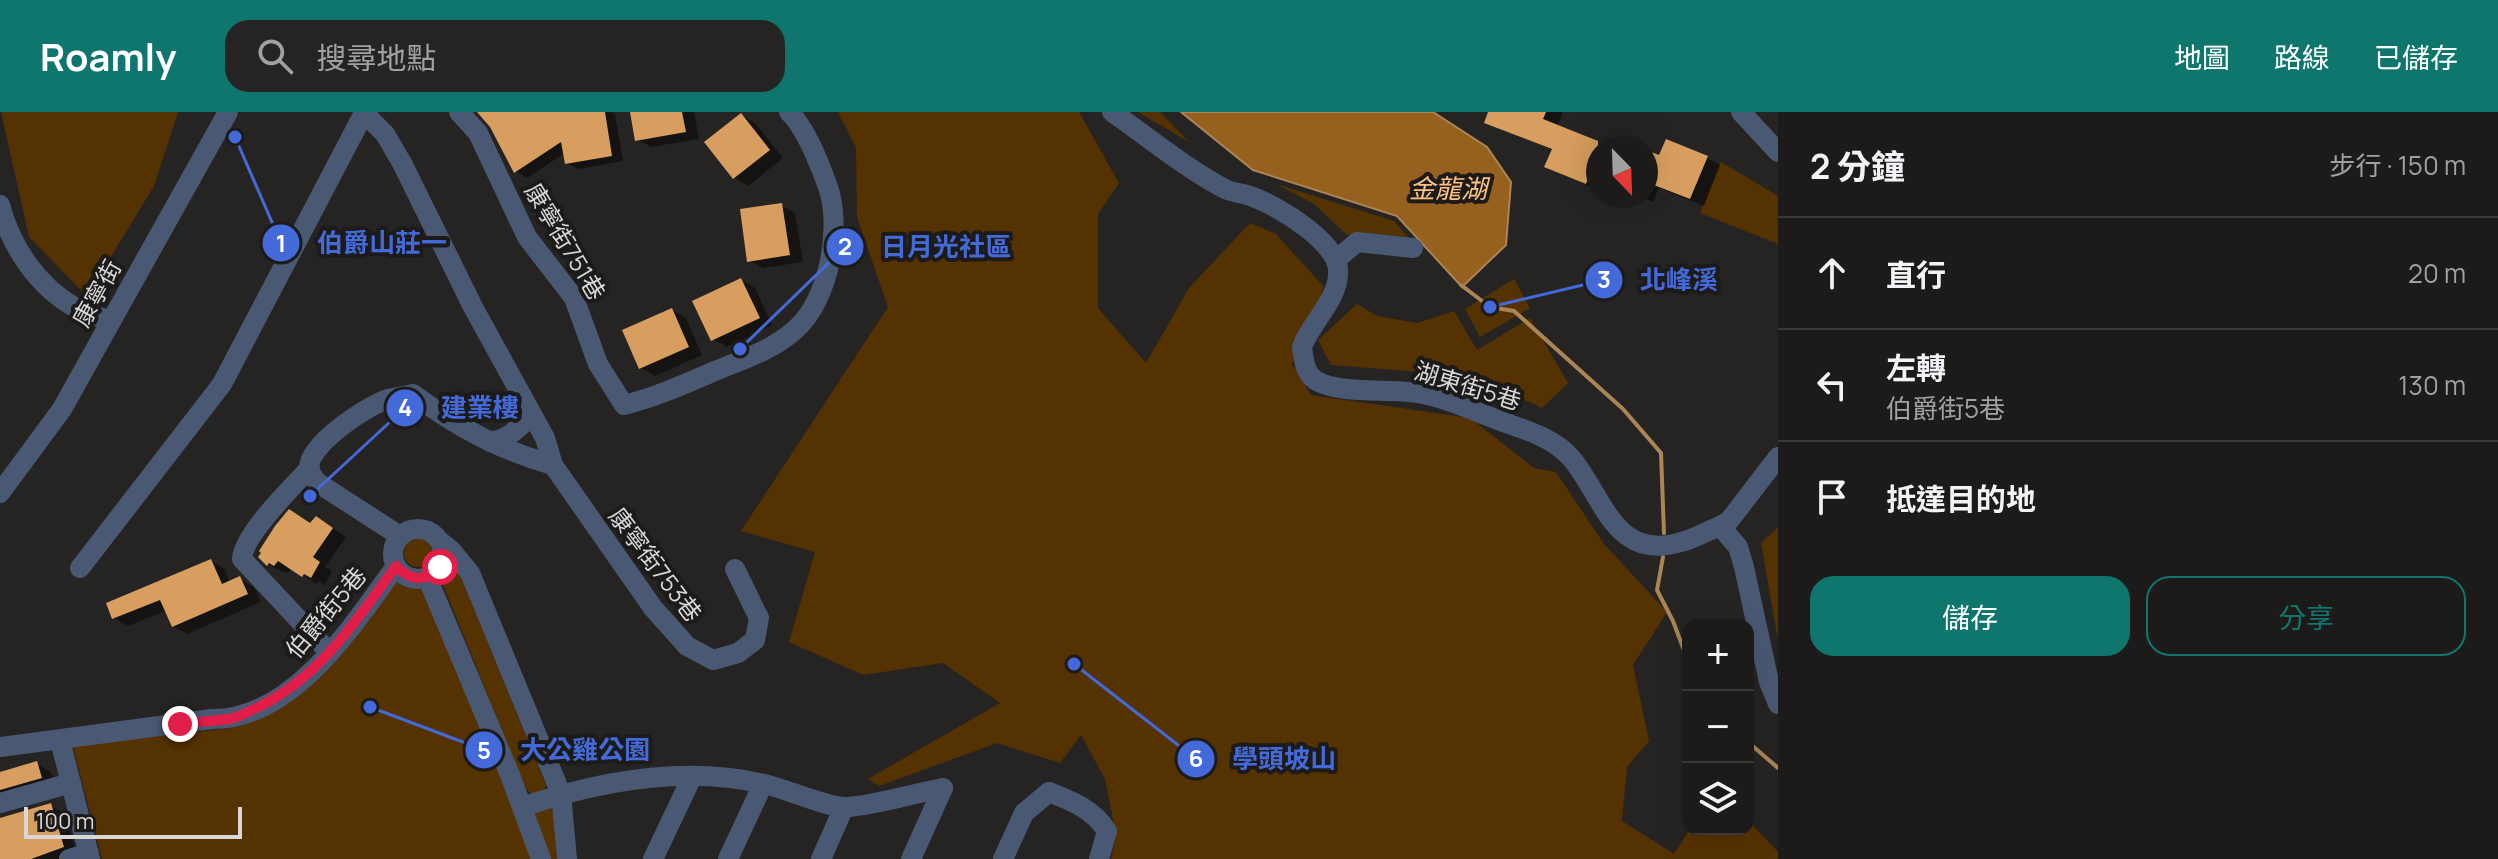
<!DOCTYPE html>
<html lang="zh-TW">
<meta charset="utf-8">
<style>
:root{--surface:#1c1b1a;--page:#252423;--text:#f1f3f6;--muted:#a0a1a2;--line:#3a3939;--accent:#0f766e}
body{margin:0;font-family:Manrope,"Noto Sans TC",sans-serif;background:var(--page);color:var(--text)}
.controls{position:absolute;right:24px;bottom:24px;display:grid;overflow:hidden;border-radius:16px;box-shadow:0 8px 32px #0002}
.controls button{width:72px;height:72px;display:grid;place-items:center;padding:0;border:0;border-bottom:2px solid var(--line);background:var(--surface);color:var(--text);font:40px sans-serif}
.compass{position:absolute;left:1586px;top:24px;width:72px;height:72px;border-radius:50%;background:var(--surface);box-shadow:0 8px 32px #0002;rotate:157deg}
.scale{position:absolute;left:24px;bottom:20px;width:218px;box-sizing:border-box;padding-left:8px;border:4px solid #d9d8d7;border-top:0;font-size:22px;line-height:28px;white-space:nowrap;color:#d9d8d7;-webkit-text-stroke:6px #1d1b19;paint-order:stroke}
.stop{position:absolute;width:24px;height:24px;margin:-18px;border:6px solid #e11d48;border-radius:50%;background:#fff}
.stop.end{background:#e11d48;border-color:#fff;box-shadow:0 2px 8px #0008}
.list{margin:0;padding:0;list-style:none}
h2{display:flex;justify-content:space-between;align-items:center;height:104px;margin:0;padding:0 32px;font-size:34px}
h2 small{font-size:26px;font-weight:400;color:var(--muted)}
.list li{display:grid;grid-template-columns:52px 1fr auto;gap:24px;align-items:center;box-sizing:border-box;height:112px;padding:0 32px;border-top:2px solid var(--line)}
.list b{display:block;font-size:30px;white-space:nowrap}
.list p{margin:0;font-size:26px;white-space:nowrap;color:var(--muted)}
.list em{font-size:26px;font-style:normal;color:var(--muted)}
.actions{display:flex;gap:16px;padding:24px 32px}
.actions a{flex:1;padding:18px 0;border:2px solid var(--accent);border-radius:24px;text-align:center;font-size:28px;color:var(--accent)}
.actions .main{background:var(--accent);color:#fff}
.icon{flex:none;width:44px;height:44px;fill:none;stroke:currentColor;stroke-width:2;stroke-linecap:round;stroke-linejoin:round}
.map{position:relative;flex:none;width:1778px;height:747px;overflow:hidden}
header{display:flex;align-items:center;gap:48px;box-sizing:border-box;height:112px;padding:0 40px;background:var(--accent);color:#fff}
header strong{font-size:38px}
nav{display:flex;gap:44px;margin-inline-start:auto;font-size:28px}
.search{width:560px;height:72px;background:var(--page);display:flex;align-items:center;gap:20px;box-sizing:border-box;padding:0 28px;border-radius:24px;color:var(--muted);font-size:30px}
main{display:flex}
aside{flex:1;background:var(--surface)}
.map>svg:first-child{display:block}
.green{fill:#553201}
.water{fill:#96611e;stroke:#aa8556;stroke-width:2}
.shadow{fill:#0007}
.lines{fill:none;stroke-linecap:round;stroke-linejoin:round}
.stream{stroke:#aa8556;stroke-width:4}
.building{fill:#d79e5f}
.minor{stroke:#4a5973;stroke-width:20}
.route{stroke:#e11d48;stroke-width:10}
.labels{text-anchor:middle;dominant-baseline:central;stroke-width:8;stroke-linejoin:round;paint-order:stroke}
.street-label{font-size:24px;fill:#d9d8d7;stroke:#1d1b19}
.water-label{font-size:26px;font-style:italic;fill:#fec280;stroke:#1d1b19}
.leader{fill:none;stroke:#436ad8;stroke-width:3}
.callout-dot{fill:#436ad8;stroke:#1d1b19;stroke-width:3}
.mark-label{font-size:24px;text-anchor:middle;font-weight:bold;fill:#fff}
.callout-label{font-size:26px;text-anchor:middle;font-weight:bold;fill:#436ad8;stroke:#1d1b19;stroke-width:8;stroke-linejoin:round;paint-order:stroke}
</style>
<header>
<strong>Roamly</strong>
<div class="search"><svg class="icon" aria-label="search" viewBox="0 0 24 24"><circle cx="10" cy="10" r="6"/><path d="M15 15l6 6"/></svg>搜尋地點</div>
<nav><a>地圖</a><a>路線</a><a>已儲存</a></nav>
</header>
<main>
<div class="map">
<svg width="1778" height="747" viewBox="0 0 1778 747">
<rect width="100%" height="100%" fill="#262423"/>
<!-- green -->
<g class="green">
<path d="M1,0h177l-24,74 -67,110 -58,-59z"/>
<path d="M838,0h241l40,71 -21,31v94l48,55 43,-75 61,-65 26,11 48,53 -32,77 19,31 159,23 64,50 22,4 48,72 63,68 -34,53 16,76 -22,26 -5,54 52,33 16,-25h58v-9l30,32v7h-667l5,-25 -11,-55 -24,-44 -21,28 -63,-20 -118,43 -11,-7 132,-76 -57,-40 -80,12 -74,-33 26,-90 -74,-21 147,-224 -31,-90 -1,-69z"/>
<path d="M1138,0h22l29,30z"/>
<path d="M1721,50l57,34v48l-78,-31z"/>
<path d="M1276,72l118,37 14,16 -49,-4 -12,2 -33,-31z"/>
<path d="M1514,167l16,29 -50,29 -15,-28z"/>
<path d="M1357,192l20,12 40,7 37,-12 23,39 53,-32 38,65 -26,25 -70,-32 -141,-11 -13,-25z"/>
<path d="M1778,415v113l-17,-97z"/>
<circle cx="418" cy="441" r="14"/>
<path d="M452,458l7,2 87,213 -3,6 -10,4 -8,-7 -83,-206 1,-7z"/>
<path d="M397,464l8,7 19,4 109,272h-431l-30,-116 155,-14 79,-43z"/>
<path d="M550,694l3,5 4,48h-8l-14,-43v-6z"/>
</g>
<!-- water -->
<path class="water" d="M1181,0h252l54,35 24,35 -5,63 -44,42 -65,-71 -144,-46z"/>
<!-- shadow -->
<g class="shadow">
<path d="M479,0h132l4,2 8,47 -45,8 -11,-6 -2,-10 -38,25 -11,-7 -26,-48z"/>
<path d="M632,0h62l5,27 -48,8 -14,-8z"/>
<path d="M1490,0h73l-6,15 53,21h-12v42l-51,-23 6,-17 -67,-28z"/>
<path d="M741,3l14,8 28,35 -35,28 -13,-8z"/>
<path d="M1615,27l21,9h-25z"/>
<path d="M1646,40l14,6h47l13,7 -16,41 -45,-18 -6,14 -15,-6h8z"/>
<path d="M781,93l14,8 8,49 -40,6 -14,-8z"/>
<path d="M741,168l14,8 17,37 -45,22 -14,-8z"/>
<path d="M672,198l14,8 16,37 -47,21 -14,-8z"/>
<path d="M312,413l18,1 16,11 -21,30 7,4 -7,14 -6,-4 -2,3 -25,-16 -4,5 -7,-2 -15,-8z"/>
<path d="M211,449l14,8 5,14 10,-4 14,8 7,15 -74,32 -14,-8 -6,-16 -39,16 -14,-8z"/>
<path d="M37,652l14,8 4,13 -55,18v-29z"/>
<path d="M51,694l14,8 12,42 -3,3h-74v-39z"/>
</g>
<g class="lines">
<!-- stream -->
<g class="stream">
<path d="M1461,173l29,22 24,4 109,98 38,44 3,80"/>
<path d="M1663,445l-6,33 16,31 15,40"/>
<path d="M1748,630l30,26"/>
</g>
</g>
<!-- building -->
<g class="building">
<path d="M477,0h128l7,44 -47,8 -4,-22 -47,31 -24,-46z"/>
<path d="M630,0h52l4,20 -51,9z"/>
<path d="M1488,0h58l-3,7 55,22v38l-9,-4 -3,9 -42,-17 8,-18 -68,-26z"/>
<path d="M741,1l29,37 -37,29 -29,-37z"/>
<path d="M1666,27l42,17 -18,43 -44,-17v-32l13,5z"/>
<path d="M782,91l8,52 -43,7 -7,-53z"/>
<path d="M741,166l19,40 -49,23 -19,-40z"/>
<path d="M672,196l17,39 -50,22 -17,-39z"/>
<path d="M289,397l21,14 6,-7 17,12 -20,29 7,5 -9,16 -7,-4 -2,3 -24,-16 -4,5 -5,-3 -2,3 -9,-9 3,-4 -2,-2 16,-25z"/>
<path d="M211,447l11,25 18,-8 8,18 -76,33 -12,-27 -48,19 -6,-16z"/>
<path d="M37,649l5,17 -42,12v-18z"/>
<path d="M51,691l13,44 -33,12h-31v-41z"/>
</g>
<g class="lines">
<!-- minor -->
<g class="minor">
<path d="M363,0l22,22 17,29 71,144 72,131 8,27 100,143 34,38 26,14 25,-7 17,-13 4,-22 -24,-49"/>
<path d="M459,0l19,21 49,104 47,61 24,66 26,41c32,-8 61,-21 91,-34 29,-12 58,-21 81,-42 33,-29 46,-102 32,-142 -8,-22 -22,-59 -39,-75"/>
<path d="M1112,0c36,25 72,55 111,76 9,5 20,5 30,9 25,9 84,45 85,73 2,28 -27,52 -36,77 2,12 2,25 13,33 24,15 74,8 102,13 31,5 63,21 92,31 23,8 47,16 63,35 32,39 43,103 109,83 13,-3 26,-11 39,-16l18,21 6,20 25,115 9,22"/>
<path d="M1741,0l37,40"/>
<path d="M0,93c11,42 38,82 76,103 11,6 24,9 35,13"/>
<path d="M1337,147l20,-17 56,6"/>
<path d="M490,330c19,-3 28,-14 41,-26"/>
<path d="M310,356c-18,19 -67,67 -68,91l88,94"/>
<path d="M0,381l62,-84 166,-297"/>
<path d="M1720,414l9,-5 49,-64"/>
<circle cx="418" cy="442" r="25"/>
<path d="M400,424l-82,-53c-4,-5 -9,-10 -9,-16 1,-24 58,-61 79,-68 8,-2 17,-3 25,-5 42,32 89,57 140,71"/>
<path d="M441,430l10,8 19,23 91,221 6,65"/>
<path d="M80,456l142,-184 142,-271"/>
<path d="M427,465l83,198 31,84"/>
<path d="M60,628l30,119"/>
<path d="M0,635l212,-28c81,1 142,-95 184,-153"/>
<path d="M0,691l71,-20"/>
<path d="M522,695c77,-26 162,-42 242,-23 20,4 64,24 82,23 27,-1 69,-14 97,-19"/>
<path d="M69,747l20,-6"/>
<path d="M653,747l39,-82"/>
<path d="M728,747l35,-75"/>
<path d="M821,747l23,-52"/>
<path d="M911,747l32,-71"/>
<path d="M1003,747l21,-46 25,-21c23,9 44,17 58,39l-8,28"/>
</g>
</g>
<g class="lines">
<!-- route -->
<path class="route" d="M180,612c16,-2 33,-3 49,-5 8,-1 16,-6 23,-9 66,-30 103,-88 144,-144 14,15 29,17 44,1"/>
</g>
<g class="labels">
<!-- street labels -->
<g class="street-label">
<text transform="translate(566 129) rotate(59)">康寧街751巷</text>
<text transform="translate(96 181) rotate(-61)">康寧街</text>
<text transform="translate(1468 273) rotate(17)">湖東街5巷</text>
<text transform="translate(656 452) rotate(53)">康寧街753巷</text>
<text transform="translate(325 500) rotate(-50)">伯爵街5巷</text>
</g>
<!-- water labels -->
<g class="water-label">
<text x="1448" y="76">金龍湖</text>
</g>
</g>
<!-- callouts -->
<path class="leader" d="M235 25L281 131M740 237L845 135M1490 195L1604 168M310 384L405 296M370 595L484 638M1074 552L1196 647"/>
<g class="callout-dot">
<circle cx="235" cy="25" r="8"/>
<circle cx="740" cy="237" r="8"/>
<circle cx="1490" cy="195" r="8"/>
<circle cx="310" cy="384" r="8"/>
<circle cx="370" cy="595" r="8"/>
<circle cx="1074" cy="552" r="8"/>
<circle cx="281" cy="131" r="20"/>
<circle cx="845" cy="135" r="20"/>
<circle cx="1604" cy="168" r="20"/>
<circle cx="405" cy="296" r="20"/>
<circle cx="484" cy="638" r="20"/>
<circle cx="1196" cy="647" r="20"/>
</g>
<g class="mark-label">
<text x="281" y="140">1</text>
<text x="845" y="143">2</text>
<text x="1604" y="176">3</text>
<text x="405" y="304">4</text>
<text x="484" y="647">5</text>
<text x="1196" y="655">6</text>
</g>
<g class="callout-label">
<text x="382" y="140">伯爵山莊一</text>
<text x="946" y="144">日月光社區</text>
<text x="1679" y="177">北峰溪</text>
<text x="480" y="305">建業樓</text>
<text x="585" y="647">大公雞公園</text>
<text x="1284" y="656">學頭坡山</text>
</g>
</svg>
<div class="controls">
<button>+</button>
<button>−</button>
<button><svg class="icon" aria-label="layers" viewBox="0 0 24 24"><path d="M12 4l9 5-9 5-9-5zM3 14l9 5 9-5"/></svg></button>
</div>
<svg class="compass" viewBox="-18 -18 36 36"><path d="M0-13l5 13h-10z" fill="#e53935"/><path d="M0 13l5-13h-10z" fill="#a0a1a2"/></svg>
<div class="scale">100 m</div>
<div class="stop" style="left:440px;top:455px"></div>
<div class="stop end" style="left:180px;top:612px"></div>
</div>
<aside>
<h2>2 分鐘<small>步行 · 150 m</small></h2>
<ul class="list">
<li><svg class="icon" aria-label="ahead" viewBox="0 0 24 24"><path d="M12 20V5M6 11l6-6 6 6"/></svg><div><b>直行</b></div><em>20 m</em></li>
<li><svg class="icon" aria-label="left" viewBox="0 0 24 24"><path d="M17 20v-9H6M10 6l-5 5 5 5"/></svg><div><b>左轉</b><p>伯爵街5巷</p></div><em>130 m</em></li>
<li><svg class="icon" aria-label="arrive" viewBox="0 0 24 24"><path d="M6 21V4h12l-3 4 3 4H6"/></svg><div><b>抵達目的地</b></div></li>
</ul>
<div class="actions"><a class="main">儲存</a><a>分享</a></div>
</aside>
</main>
